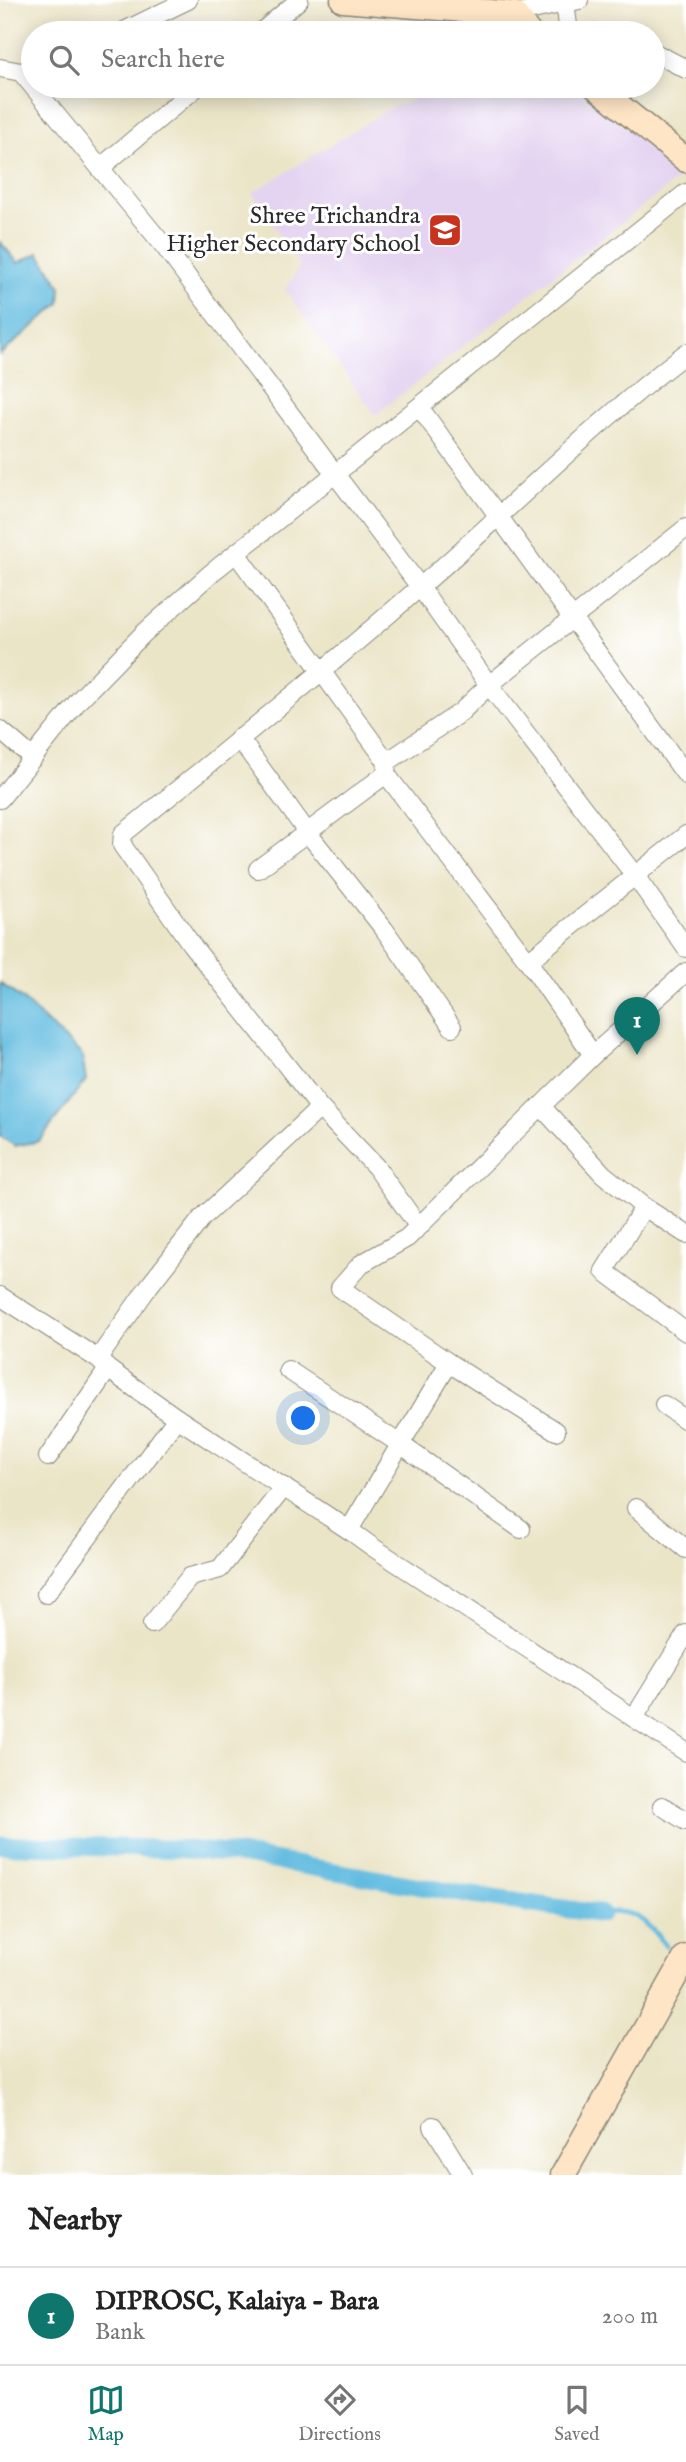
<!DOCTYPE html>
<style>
:root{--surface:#fff;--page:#f6f6f6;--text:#222;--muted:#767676;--line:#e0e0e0;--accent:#0f766e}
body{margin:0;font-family:"IM FELL English",serif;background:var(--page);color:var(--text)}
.you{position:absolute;left:304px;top:1419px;width:24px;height:24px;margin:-18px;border:5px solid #fff;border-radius:50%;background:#1a73e8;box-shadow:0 0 0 10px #1a73e833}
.badge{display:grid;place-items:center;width:46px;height:46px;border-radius:50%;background:var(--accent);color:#fff;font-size:23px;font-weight:700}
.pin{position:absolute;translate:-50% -58px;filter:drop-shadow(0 2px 4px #0008)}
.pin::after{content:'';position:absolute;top:37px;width:24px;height:21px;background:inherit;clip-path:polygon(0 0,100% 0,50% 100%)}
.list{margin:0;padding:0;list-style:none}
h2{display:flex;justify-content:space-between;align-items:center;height:91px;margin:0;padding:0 28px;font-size:30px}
h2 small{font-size:23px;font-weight:400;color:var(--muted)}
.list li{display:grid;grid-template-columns:46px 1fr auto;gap:21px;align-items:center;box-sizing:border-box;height:98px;padding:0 28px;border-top:2px solid var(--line)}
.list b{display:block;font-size:26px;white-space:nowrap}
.list p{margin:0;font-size:23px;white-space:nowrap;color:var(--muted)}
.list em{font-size:23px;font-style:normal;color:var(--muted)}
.icon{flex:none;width:38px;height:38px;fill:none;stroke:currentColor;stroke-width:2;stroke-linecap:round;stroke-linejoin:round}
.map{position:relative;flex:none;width:686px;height:2175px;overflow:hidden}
.search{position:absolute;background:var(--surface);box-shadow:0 4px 18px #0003;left:21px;right:21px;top:21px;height:77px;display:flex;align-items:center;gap:18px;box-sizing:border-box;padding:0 24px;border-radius:38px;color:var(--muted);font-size:26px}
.sheet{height:189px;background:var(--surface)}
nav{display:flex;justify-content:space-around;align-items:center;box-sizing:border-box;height:98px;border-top:2px solid var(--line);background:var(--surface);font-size:19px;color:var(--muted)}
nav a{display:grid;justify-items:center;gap:4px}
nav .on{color:var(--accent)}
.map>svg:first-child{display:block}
.built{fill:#e4d3f1}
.water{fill:#62bce0;stroke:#467486;stroke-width:2}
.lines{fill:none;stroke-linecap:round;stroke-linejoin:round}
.stream{stroke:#62bce0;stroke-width:5}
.canal{stroke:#62bce0;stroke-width:18}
.minor-casing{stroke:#8b887a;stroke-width:20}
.secondary-casing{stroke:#8b887a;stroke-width:27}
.minor{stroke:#fff;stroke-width:18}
.secondary{stroke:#fee5c5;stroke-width:24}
.labels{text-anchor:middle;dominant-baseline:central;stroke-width:6;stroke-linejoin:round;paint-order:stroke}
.poi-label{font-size:24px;fill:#2b2b2b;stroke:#fff;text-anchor:end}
</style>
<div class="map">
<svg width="686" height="2175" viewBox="0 0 686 2175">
<rect width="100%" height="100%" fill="#fff"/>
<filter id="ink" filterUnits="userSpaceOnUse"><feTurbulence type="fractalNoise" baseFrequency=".0143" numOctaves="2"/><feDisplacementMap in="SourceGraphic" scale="14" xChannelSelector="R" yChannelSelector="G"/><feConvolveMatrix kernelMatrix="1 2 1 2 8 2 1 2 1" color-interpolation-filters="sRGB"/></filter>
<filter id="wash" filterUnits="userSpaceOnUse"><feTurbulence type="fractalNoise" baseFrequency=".00686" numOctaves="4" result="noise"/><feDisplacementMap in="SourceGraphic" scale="28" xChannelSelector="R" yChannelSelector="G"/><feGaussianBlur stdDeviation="1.57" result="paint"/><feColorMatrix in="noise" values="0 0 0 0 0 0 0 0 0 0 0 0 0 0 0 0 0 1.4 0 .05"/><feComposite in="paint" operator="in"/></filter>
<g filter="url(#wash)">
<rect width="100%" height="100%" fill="#ebe5c8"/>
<!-- built -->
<path class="built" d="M435,86h140l108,89 -308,240 -90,-125 15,-24 -48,-73 145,-89 10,-1z"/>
<!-- water -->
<g class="water">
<path d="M0,242l18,21 21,-10 22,34 -1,16 -60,52z"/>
<path d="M0,983l23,17 59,55 4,25 -47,61 -24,5 -15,-10z"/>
</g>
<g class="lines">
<!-- stream -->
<path class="stream" d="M601,1914c32,-8 46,8 65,32"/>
<!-- canal -->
<path class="canal" d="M0,1845l181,4 61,6 227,40 132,19"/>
</g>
</g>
<g filter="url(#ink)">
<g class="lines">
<!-- minor casing -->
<g class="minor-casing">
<g id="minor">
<path d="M565,2l4,31"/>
<path d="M514,14l65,-14"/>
<path d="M120,33l68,-33"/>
<path d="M260,33l39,-33"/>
<path d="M592,33h6"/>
<path d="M653,52l33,17"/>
<path d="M0,68l21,4 10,-3"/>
<path d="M21,72l143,174 256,341 69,98 147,192 50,71"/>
<path d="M100,168l98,-82"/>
<path d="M420,408l266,367"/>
<path d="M236,553l151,209"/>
<path d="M0,730l33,28"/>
<path d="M239,738l68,94 77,97 68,98"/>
<path d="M386,774l142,187"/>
<path d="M0,799l79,-99 64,-66 67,-60 476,-381"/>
<path d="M258,869l128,-95 1,-12 74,-50 28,-27 197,-157"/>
<path d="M593,1055l-65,-94 158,-126"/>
<path d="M541,1106l62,68 41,33 42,27"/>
<path d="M644,1207l-40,64 82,61"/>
<path d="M419,1227l-43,-60 -56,-59 -129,-164 -69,-99 1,-11c100,-81 200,-162 297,-247 89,-77 172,-162 266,-234"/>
<path d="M0,1296l98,63 10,10 69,49 172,112"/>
<path d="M98,1359l51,-73 53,-68 118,-110"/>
<path d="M449,1363l-100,167 25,18 312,204"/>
<path d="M288,1370l112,74 121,85"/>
<path d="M664,1405l22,15"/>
<path d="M556,1431l-107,-68 -109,-75 21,-24 46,-26 186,-183 93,-83"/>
<path d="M48,1457l60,-88"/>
<path d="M636,1508l50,41"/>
<path d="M46,1594l131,-176"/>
<path d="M152,1624l38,-47 30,-8 64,-82"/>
<path d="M634,1718l52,-84"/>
<path d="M662,1806l24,15"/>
<path d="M433,2126l30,49"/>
</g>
</g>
<!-- secondary casing -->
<g class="secondary-casing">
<g id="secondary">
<path d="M343,0l171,14 15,19"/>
<path d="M595,86l91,74"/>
<path d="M563,2175l123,-218"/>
</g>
</g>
<!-- minor -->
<use href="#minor" class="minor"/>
<!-- secondary -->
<use href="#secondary" class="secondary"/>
</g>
</g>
<!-- icons -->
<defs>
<g id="school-square" transform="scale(1.75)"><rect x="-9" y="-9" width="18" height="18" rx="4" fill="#c8321e" stroke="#fff"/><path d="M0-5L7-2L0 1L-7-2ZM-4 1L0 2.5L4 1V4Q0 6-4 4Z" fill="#fff"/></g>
</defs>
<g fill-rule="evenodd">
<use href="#school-square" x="445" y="230"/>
</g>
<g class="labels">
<!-- poi labels -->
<g class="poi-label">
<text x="420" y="216">Shree Trichandra<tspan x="420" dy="28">Higher Secondary School</tspan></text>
</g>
</g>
</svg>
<div class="you"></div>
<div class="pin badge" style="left:637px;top:1055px">1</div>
<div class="search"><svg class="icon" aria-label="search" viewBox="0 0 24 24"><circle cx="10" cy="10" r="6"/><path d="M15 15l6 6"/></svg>Search here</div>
</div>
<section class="sheet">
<h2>Nearby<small></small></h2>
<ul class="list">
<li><span class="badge">1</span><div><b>DIPROSC, Kalaiya - Bara</b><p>Bank</p></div><em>200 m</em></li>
</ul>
</section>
<nav>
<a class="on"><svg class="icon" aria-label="map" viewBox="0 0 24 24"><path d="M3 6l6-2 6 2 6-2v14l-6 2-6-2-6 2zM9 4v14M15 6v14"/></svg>Map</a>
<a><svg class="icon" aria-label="directions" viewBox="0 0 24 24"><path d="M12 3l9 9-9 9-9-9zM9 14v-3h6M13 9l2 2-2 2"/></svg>Directions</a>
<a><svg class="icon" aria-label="saved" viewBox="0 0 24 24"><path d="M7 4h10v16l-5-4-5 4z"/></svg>Saved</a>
</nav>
